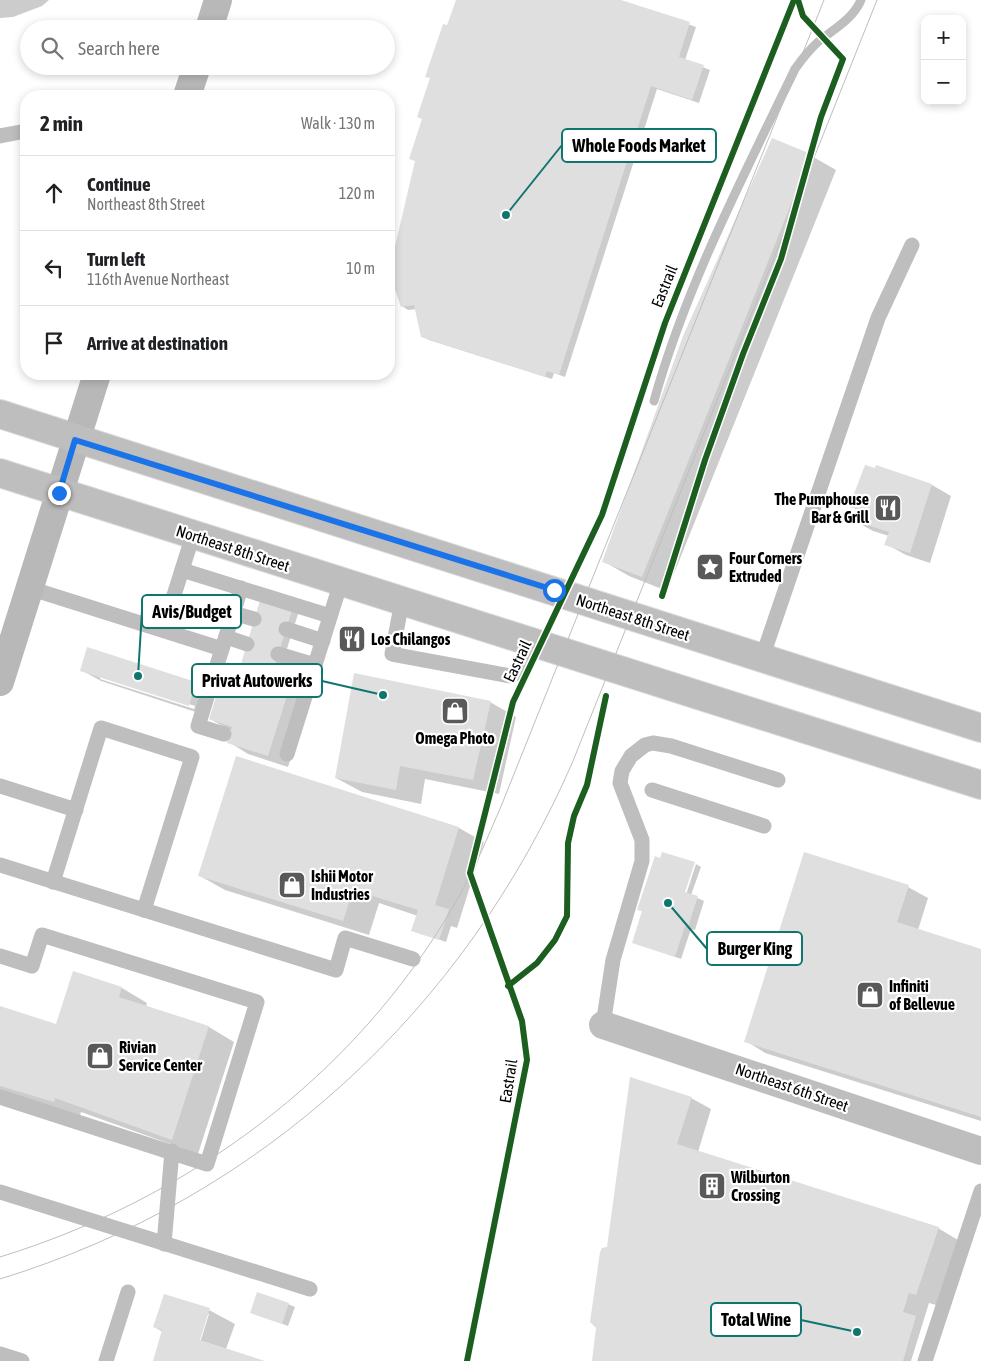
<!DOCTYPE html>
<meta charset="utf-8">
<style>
:root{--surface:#fff;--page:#f6f6f6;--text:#202124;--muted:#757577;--line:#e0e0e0}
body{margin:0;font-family:"Asap Condensed",sans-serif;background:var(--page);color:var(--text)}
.controls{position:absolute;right:15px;top:15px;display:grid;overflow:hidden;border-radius:10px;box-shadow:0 2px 8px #0003}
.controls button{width:45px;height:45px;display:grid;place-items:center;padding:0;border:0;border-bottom:1px solid var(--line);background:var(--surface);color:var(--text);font:25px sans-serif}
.stop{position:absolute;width:15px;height:15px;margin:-11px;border:4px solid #1a73e8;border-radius:50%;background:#fff}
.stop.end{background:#1a73e8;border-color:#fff;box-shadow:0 1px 5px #0008}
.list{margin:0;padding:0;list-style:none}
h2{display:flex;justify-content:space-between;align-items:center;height:65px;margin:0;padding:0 20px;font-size:21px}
h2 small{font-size:16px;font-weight:400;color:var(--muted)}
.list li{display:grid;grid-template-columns:32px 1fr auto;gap:15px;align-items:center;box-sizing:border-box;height:75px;padding:0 20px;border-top:1px solid var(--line)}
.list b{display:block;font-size:19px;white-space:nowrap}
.list p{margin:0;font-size:16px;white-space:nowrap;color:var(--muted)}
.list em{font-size:16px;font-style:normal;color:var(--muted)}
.icon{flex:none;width:28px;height:28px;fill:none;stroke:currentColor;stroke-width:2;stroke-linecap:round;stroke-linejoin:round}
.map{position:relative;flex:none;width:981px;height:1361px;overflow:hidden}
.search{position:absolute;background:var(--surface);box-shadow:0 2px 8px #0003;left:20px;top:20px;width:375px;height:55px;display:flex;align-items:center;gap:12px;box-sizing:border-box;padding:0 18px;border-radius:28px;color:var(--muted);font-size:19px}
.panel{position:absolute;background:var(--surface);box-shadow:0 2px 8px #0003;left:20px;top:90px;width:375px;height:290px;border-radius:20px}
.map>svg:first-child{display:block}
.shadow{fill:#0003;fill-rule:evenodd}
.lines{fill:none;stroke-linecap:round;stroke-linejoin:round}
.stream{stroke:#bebebe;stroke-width:9}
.building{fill:#dfdfdf}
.primary-casing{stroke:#dbdbdb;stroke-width:30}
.service{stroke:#bebebe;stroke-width:15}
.minor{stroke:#bebebe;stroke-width:28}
.secondary{stroke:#b8b8b8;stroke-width:28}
.primary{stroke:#bebebe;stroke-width:28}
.tram{stroke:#bebebe;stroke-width:1}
.cycleway-casing{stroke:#fff;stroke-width:9}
.cycleway{stroke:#1b5e20;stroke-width:6}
.route{stroke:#1a73e8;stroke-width:6}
.labels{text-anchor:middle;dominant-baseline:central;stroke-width:4.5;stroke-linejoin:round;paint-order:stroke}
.street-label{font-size:16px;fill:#000;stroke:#fff}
.poi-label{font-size:16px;font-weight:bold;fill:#000;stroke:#fff;text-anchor:start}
.leader{fill:none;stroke:#0f766e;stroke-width:2}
.callout-dot{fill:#0f766e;stroke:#fff;stroke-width:2}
.callout{fill:#fff;stroke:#0f766e;stroke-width:2}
.callout-label{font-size:18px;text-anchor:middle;font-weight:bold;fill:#000}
</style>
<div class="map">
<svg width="981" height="1361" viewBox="0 0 981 1361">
<rect width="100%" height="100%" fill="#fff"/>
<!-- shadow -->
<g class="shadow">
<path d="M0,0h49l-7,6 -29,11 -13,1z"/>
<path d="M457,0h160l79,27 -11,33 25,10 -11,33 -42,-14 -92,288 -11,-4 -2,6 -123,-39 -7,-4 -5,-27 -9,1 -6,-4 14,-145 8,-41z"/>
<path d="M810,155l26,15 -169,421 -38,-15 -26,-15z"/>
<path d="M877,467l55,18 19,11 -21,67 -24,-8 -20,-11 3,-8 -16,-5 -20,-11 4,-10 -6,-4z"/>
<path d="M262,598l37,13 -22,69 13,5 20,11 -22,71 -40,-13 -19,-12 3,-11 -22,-12 31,-51z"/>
<path d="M81,670l115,13 19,11 -7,22 -107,-35zM100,676l95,30 -1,3 -94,-30z"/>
<path d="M490,702l26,15 -17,77 -74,-15 -4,25 -59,-12 -26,-14z"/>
<path d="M459,828l25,14 -27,86 -6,-2 -5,16 -33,-12 5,-14 -39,-13 -10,32 -144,-45 -25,-14z"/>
<path d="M696,864l5,3 -10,28 13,6 -9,29 -4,-1 -10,30 -47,-17 9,-30 -4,-3 46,-11z"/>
<path d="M908,887l20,11 -10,32 63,20v171l-216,-68 -19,-12z"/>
<path d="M74,973l48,15 25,15 -1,4 63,20 25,15 -36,112 -117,-42 -1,4 -80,-26v-80l56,16z"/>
<path d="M691,1098l20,11 -13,43 240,76 20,12 -22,65 -7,-2 -18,58h-318l15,-113z"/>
<path d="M288,1304l7,3 -7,19 -36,-14z"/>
<path d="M209,1310l26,14 -9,25 37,12h-109l9,-29 -9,-5zM207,1314h2l-10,32 -3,-1z"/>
</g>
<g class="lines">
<!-- stream -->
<path class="stream" d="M654,401c32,-115 89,-224 141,-332 7,-10 14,-19 23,-27 16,-13 35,-23 43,-42"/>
</g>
<!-- building -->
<g class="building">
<path d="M456,0h165l69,22 -11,35 25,8 -12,35 -41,-14 -92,289 -12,-4 -2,6 -124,-40 -7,-32 -13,2 -12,-35 26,-111 -6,-2 13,-40 -5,-2 13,-39 -5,-1 18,-53 4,1z"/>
<path d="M772,138l39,16 -169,423 -40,-15 81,-226z"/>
<path d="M865,465l10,3 1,-3 56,19 -22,69 -26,-8 5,-13 -37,-12 4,-11 -7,-2z"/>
<path d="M261,597l32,10 -22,70 20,6 -23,73 -41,-13 5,-16 -23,-8 18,-57 13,5z"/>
<path d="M87,647l109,35 -7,24 -109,-35z"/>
<path d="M354,673l137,28 -18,79 -73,-14 -4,24 -61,-12z"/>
<path d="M236,756l223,71 -24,78 14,4 -10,31 -28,-9 7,-21 -65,-20 -10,31 -145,-45z"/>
<path d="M662,852l33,10 -10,30 13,4 -10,31 -3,-1 -10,31 -43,-14 10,-32 -5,-1 18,-54 5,2z"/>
<path d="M804,852l105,33 -12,37 84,27v168l-237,-75z"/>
<path d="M73,971l49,16 -3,10 90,29 -37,114 -117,-42 -1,4 -54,-16v-80l56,18z"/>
<path d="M630,1077l62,20 -15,47 262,83 -23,68 -7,-2 -6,19 13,4 -13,45h-311l4,-33 -6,-6 10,-70 2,-4 5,-1z"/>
<path d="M257,1292l32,11 -7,21 -32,-11z"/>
<path d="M164,1294l46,14 -10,32 65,21h-112l9,-31 -9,-3z"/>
</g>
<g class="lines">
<!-- primary casing -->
<g class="primary-casing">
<g id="primary">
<path d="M0,414l981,314"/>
<path d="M0,473l981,312"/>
</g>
</g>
<!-- service -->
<g class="service">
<path d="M0,136l26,-5"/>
<path d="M182,570l148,46"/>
<path d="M29,588l193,61"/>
<path d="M402,601l-10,53 119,22 7,-4 17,-29"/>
<path d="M233,613l21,6"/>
<path d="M286,629l37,12"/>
<path d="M163,630l30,-95"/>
<path d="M226,637l21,7"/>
<path d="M278,654l37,11"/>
<path d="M762,658l116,-340 34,-73"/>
<path d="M224,734l-26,-8 43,-138"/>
<path d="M287,754l54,-172"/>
<path d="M0,786l76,24"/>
<path d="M652,790l112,36"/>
<path d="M0,865l336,105 9,-32 68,21"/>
<path d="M53,882l48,-154 91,29 -48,153"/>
<path d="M0,956l32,10 10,-31 215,67 -50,162 -207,-67"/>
<path d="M603,1025l10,-65 29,-99v-21l-22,-57 2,-12 9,-15 14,-11 8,-2 18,3 107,34"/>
<path d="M0,1192l310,97"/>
<path d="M164,1244l8,-93"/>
<path d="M0,1354l22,7"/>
<path d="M106,1361l22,-69"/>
<path d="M925,1361l56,-170"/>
</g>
<!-- minor -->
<path class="minor" d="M603,1025l378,126"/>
<!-- secondary -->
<g class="secondary">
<path d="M209,29l9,-29"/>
<path d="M187,96l10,-30"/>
<path d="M0,682l97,-308"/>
</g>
<!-- primary -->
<use href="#primary" class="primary"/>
<!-- tram -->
<g class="tram">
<path d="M0,1257c188,-58 353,-179 453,-350 19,-32 34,-68 49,-103l322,-804"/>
<path d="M0,1279c261,-80 465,-269 573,-518l304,-761"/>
</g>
<!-- cycleway casing -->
<g class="cycleway-casing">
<g id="cycleway">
<path d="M662,596l43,-136 38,-106 38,-95 40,-142 22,-58 -40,-43 -5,-16"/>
<path d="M508,986l29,-23 18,-23 12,-24 1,-73 6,-27 13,-31 19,-89"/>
<path d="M467,1361l60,-301 -5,-39 -52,-148 43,-171 89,-187 63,-192 129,-323"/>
</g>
</g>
<!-- cycleway -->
<use href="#cycleway" class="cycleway"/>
</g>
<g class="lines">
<!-- route -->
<path class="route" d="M59,493l16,-53 479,150"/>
</g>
<!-- icons -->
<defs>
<g id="restaurant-square" transform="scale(1.4375)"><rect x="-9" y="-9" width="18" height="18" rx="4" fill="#595959" stroke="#fff"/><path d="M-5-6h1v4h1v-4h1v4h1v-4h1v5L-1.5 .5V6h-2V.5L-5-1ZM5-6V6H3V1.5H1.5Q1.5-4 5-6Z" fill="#fff"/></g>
<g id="sight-square" transform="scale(1.4375)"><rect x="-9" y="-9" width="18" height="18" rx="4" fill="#595959" stroke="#fff"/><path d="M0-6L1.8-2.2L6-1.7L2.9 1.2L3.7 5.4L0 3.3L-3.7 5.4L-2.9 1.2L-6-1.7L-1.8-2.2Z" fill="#fff"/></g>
<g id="shop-square" transform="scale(1.4375)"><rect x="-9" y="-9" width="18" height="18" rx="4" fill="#595959" stroke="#fff"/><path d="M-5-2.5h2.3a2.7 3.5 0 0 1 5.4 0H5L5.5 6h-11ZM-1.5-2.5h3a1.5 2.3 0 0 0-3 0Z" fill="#fff"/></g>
<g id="building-square" transform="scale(1.4375)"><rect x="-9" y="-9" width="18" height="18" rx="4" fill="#595959" stroke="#fff"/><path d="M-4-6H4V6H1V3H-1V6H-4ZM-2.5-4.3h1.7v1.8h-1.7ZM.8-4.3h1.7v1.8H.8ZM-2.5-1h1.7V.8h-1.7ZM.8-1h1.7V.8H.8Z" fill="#fff"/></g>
</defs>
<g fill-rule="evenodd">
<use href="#restaurant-square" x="888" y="508"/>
<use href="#sight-square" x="710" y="567"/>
<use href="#restaurant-square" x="352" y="639"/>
<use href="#shop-square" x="455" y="711"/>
<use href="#shop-square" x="292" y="885"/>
<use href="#shop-square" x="870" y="995"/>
<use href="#shop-square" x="100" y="1056"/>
<use href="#building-square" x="712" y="1186"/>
</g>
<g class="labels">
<!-- street labels -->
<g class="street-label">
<text transform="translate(664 286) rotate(-68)">Eastrail</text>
<text transform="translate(233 548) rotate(18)">Northeast 8th Street</text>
<text transform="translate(633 617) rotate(18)">Northeast 8th Street</text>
<text transform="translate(517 661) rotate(-65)">Eastrail</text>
<text transform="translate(508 1081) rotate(-81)">Eastrail</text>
<text transform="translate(792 1087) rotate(19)">Northeast 6th Street</text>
</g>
<!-- poi labels -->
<g class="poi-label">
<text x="869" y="499" text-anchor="end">The Pumphouse<tspan x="869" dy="18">Bar &amp; Grill</tspan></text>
<text x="729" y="558">Four Corners<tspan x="729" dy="18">Extruded</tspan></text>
<text x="371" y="639">Los Chilangos</text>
<text x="455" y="738" text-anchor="middle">Omega Photo</text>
<text x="311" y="876">Ishii Motor<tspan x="311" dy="18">Industries</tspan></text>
<text x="889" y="986">Infiniti<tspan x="889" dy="18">of Bellevue</tspan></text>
<text x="119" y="1047">Rivian<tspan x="119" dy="18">Service Center</tspan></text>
<text x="731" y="1177">Wilburton<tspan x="731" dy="18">Crossing</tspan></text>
</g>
</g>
<!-- callouts -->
<path class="leader" d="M506 215L562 145M138 676L142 611M383 695L322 681M668 903L707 949M857 1332L801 1320"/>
<g class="callout-dot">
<circle cx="506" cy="215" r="5"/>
<circle cx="138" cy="676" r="5"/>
<circle cx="383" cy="695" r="5"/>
<circle cx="668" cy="903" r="5"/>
<circle cx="857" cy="1332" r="5"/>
</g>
<g class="callout">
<rect x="562" y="129" width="154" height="33" rx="5"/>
<rect x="142" y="595" width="99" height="33" rx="5"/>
<rect x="192" y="664" width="130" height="33" rx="5"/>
<rect x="707" y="932" width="95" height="33" rx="5"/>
<rect x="711" y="1303" width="90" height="33" rx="5"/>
</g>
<g class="callout-label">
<text x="639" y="152">Whole Foods Market</text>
<text x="192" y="618">Avis/Budget</text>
<text x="257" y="687">Privat Autowerks</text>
<text x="755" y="955">Burger King</text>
<text x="756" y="1326">Total Wine</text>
</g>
</svg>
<div class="controls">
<button>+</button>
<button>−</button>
</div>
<div class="stop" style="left:554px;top:590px"></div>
<div class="stop end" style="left:59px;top:493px"></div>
<div class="search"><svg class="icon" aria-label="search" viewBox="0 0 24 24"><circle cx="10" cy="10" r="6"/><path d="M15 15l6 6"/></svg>Search here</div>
<section class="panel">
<h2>2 min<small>Walk · 130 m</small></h2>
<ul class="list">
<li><svg class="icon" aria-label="ahead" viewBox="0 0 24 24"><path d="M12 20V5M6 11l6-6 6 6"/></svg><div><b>Continue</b><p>Northeast 8th Street</p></div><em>120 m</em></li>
<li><svg class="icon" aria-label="left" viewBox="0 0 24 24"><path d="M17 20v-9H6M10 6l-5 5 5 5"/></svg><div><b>Turn left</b><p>116th Avenue Northeast</p></div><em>10 m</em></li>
<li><svg class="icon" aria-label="arrive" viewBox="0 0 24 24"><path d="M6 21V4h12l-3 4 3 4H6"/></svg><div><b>Arrive at destination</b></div></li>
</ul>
</section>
</div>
